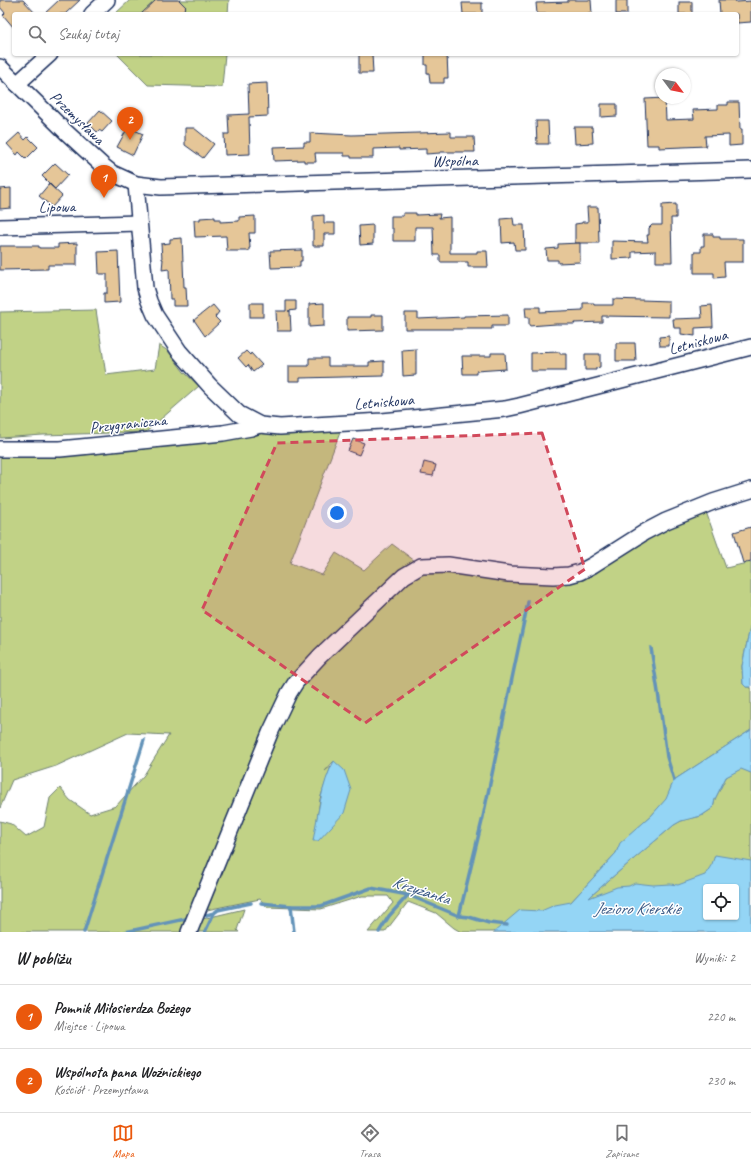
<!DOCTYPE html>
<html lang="pl">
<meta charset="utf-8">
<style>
:root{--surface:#fff;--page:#f2f2f2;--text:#202124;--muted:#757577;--line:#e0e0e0;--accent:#ea580c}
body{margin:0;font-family:Caveat,sans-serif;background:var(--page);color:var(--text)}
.controls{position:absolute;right:12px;bottom:12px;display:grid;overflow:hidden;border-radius:4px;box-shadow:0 1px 3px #0004}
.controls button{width:36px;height:36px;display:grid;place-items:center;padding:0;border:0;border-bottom:1px solid var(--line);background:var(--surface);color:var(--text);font:20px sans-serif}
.compass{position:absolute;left:655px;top:68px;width:36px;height:36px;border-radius:50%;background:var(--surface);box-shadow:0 1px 3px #0004;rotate:122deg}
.you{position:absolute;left:337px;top:513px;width:14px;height:14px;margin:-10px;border:3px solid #fff;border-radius:50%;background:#1a73e8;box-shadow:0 0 0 6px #1a73e833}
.badge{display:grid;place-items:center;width:26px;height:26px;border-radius:50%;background:var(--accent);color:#fff;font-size:13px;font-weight:700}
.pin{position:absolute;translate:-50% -33px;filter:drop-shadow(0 1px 2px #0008)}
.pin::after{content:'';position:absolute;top:21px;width:14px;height:12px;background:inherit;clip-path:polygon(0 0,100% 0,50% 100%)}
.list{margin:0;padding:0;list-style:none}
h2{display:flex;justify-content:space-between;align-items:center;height:52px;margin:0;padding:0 16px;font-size:17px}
h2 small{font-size:13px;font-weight:400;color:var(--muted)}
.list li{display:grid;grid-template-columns:26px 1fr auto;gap:12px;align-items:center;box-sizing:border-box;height:64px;padding:0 16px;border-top:1px solid var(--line)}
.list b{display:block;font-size:15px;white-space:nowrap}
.list p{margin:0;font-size:13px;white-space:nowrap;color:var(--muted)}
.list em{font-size:13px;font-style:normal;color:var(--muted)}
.icon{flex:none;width:22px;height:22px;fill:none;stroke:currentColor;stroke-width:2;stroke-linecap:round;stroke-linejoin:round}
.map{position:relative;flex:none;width:751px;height:932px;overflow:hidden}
.search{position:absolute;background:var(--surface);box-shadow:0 1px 3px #0004;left:12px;right:12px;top:12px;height:44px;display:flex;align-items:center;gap:10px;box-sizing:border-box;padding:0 14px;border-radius:4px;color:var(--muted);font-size:15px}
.sheet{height:180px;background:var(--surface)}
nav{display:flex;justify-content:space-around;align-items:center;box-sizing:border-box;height:56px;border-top:1px solid var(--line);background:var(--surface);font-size:11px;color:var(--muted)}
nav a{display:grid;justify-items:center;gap:2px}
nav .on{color:var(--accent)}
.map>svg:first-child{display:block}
.green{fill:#c1d286;stroke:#6e8072;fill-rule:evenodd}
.water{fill:#94d5f5;stroke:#6493b9;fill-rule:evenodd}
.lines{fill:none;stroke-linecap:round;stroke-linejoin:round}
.stream{stroke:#6493b9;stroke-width:3.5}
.building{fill:#e5c698;stroke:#1b2f5e}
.street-casing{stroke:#1b2f5e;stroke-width:18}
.street{stroke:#fff;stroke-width:15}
.marked{fill:#d1495b;fill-opacity:0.2;stroke:#d1495b;stroke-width:3;stroke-dasharray:8 5;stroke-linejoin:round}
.labels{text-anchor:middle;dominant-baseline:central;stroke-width:3;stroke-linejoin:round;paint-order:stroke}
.street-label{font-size:16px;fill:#1b2f5e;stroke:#fff}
.water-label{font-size:17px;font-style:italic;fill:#395884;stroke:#fff}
</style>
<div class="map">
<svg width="751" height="932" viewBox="0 0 751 932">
<rect width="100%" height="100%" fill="#fff"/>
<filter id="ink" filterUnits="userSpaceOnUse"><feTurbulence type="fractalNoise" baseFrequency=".025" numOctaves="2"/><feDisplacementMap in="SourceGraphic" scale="8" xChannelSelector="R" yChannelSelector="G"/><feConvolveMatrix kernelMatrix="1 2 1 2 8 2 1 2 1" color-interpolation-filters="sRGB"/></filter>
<g filter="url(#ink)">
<!-- green -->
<g class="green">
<path d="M130,0h99l-1,14h-113z"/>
<path d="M117,54h108l-3,33 -74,-2z"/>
<path d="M96,310l10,65 49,-6 4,-24 9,6 16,21 15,14 -53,46 -103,3 -43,3v-126z"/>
<path d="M341,430l-51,133 32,12 14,-22 28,17 28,-26 23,17 -62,59 -80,96 -23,45 -69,171h-181v-111l11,3 15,13 18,-10 6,-29 10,-10 10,12 20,14 26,-8 28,-31 25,-40 -41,-2 -72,33 -44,14 -12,28v-355l67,-2 196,-18z"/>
<path d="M705,509l21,59 25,-6v61l-9,43 1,18 3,3h5v43l-77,50 -7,19 -16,17 -30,27 -5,10 -45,49 17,-3 4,-4 18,-16 64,-54 7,-4 20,-5 12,-8 2,-9 11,-22 15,-9 10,5v159h-290l-7,-4 -18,-15 -28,-11 -23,30h-17l25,-29 -5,-7h-26l-41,13 -54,-2 -7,-8 -58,12 86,-205 27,-39 106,-97 149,11 90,-52zM334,761l-20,80 6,-42 11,-33 -6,5zM706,887h30v30h-30z"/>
<path d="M244,909l-7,21 2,2h-46l5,-12z"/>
</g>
<!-- water -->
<g class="water">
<path d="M751,623v64h-5l-3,-3 -1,-18z"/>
<path d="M751,730v43l-10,-4 -15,8 -11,22 -2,9 -12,8 -20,5 -7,4 -64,54 -18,16 -3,3 28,-11 12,-1 6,-3 18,2 17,-1 8,1 27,-10 7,-11 3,-9 36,6v71h-257l26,-22 21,1 14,-6 16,-3 45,-49 4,-10 31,-27 15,-17 8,-19zM706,887h30v30h-30z"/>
<path d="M334,761l10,9 7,20 -7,23 -26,28h-5c5,-27 8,-56 21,-80z"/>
</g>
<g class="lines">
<!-- stream -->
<g class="stream">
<path d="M651,648l7,44 9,65 7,23"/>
<path d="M261,903l30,3h30l50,-18 37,7 51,21 10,1 20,6 18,2"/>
<path d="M291,906l3,26"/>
<path d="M203,916l11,-3"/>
<path d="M459,916l24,-99 45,-215"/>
<path d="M84,932l60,-192"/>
<path d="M125,932l65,-14"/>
<path d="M205,932l9,-19 4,-3 33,-7"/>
<path d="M379,932l10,-16 19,-21"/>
</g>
</g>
<!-- building -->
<g class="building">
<path d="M0,0h23l13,14h-22v14l-11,-13 2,-2 -5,-6z"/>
<path d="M59,0h21l-15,14h-21z"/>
<path d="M156,0h23l7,7 -7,7h-38z"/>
<path d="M568,0h23l1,14h-55l-1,-11 32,-1z"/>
<rect x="616" y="0" width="11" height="14"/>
<path d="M719,0h16l1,2 15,-1v21l-14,1v-9h-17z"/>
<rect x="679" y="2" width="13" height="12"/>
<path d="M462,3h20v11h-19z"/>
<path d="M359,54h13l1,19h-14z"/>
<path d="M425,54h22l1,24h-4v5h-14l-1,-10h-2v-8h-2z"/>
<path d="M267,83l1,33 -19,1 1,37 -25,1 -1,-21h5l-1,-19 21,-1 -1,-30z"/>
<path d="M665,98l1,22 28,-1 -1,-9 25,-1v-4h10v-3h11l1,27h2v16l-13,1v-11l-24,1 1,10 -47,2v-3h-12l-2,-46z"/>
<path d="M601,104h16v12l-16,1z"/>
<path d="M100,110l12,11 -10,11 -3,-2 -2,2 -9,-9z"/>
<path d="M536,121h12l1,23h-12z"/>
<path d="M128,127l15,7 -10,21 -16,-8z"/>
<path d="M574,127h18l1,16 -18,1z"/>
<path d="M185,128h9l20,16 -11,14 -18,-13z"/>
<path d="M451,132v5h23l1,15h-35v1l-14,1v-5l-27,1v-2l-26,1v9h-22v-2h-7v-3h-29l1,9h-12v-2l-30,1 -1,-14 31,-1v-4h6v-9l42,2z"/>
<path d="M19,133l6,7 3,-3 10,10 -12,12 -7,-7 -2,3 -10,-11z"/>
<path d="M55,163l13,12 -13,14 -13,-13z"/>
<path d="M49,184l13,12 -10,11 -13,-11z"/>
<path d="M11,188v20l-11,1v-20z"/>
<path d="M676,204v14h-5l1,44h-16v-11l-24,1v6l-20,1v-18l36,1 -1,-7h2v-7l3,-3h10v-20z"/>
<path d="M587,207h11l1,36h-24v-19l7,-1v-1h6z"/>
<path d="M403,213h13v2l24,-1 -1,4 11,-1v36h27v-2h10l1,16h-20v-5h-28v-7h-6l-1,-28h-18v14h-22v-13h-2v-12h12z"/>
<path d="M324,215v8h11v11h-11v12h-11v-30z"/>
<path d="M255,216v17h-6l1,15h-1v3h-22l-1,-15 -31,1 -1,-17h6v-2l15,-1v2h5v3l19,-1v-4z"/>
<path d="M513,218l1,7h10l1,25h-10l-1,-8 -12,1 -1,-24z"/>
<path d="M373,225v19l-13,1 -1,-19z"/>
<path d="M704,234h9v3h7v2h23v23h-19l1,15 -11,1v-5h-20v-21h7v-6h3z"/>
<path d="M182,238l2,49h2l1,19h-14v-7h-3l-1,-30 -7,1 1,-11h-1l-1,-15 9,-1v-4z"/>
<path d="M77,243v22h-29v4l-48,1v-24h39v2h19v-4z"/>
<path d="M580,243v19l-22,1v-3h-11l-1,-11 12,-1v-4z"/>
<path d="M302,250v11h-2v6l-29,1 -1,-17z"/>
<path d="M118,251l2,51 -16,1v-10h3v-19h-8l-1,-22z"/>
<path d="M613,299l56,2v16l-67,-1v6l-28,1 1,1h-19l-27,2v-9h-3l-1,-10h15v5l43,-2v-7h11v2h19z"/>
<path d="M286,301h10v9l-8,1h2l1,20h-14l-1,-20h10z"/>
<rect x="250" y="303" width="13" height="14"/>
<path d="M324,303v23l-15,1v-23z"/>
<path d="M213,305l6,7 -4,5 5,5 -15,14 -11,-16z"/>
<path d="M712,305l1,22 -18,1v8l-14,-2v-6h-7l-1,-9 29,-1 -1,-12z"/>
<path d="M405,313h13v6l46,-2v-1l44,-1v11h-16v3h-87z"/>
<path d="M371,315h12v15l-36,1v-14h24z"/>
<path d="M669,336v10h-9l-1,-9z"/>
<path d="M616,343h19l1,18h-20z"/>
<path d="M416,349v26l-13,1 -1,-26z"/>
<path d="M246,351l4,4 1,-2 11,12 -9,7 -5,-7 -2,2 -8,-9z"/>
<path d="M560,352v2h6v17h-35v-18z"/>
<path d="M491,353h14l1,16 -30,2v3h-13l-1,-18h29z"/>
<path d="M585,354h15v13l-4,1v2h-11z"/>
<path d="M309,358h19v8h41v-4l15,-1v15l-84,2v3h-11v-15h20z"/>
<path d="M353,439l11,4 -5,12 -11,-4z"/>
<path d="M424,462l12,3 -3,11 -12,-2z"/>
<path d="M751,527v34l-8,2 -9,-31z"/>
</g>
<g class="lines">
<!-- street casing -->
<g class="street-casing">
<g id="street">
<path d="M92,14l15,-14"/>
<path d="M0,67l67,66 35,32 10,8 24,11 25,3 590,-17"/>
<path d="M17,84l33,-30"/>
<path d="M136,184l9,104 4,13 6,14 24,36 31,35 29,28 21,11 20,2 102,-6 123,-12 14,-3 232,-59"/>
<path d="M0,227l139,-4"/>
<path d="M0,449h60l163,-16 28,-5 9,-3"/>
<path d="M189,932l81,-199 19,-40 7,-11 24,-26 84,-80 17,-10 27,-1 61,9 44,2 16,-1 11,-3 13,-7 52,-33 21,-11 47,-19 38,-12"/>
</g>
</g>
<!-- street -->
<use href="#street" class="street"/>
</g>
</g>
<!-- marked area -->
<path class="marked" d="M542,433l43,136 -220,154 -163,-113 75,-167z"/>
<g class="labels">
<!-- street labels -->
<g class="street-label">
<text transform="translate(77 118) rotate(44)">Przemysława</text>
<text transform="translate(455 161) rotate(-1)">Wspólna</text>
<text transform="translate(57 207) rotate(-1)">Lipowa</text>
<text transform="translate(698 342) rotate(-15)">Letniskowa</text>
<text transform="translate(384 402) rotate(-5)">Letniskowa</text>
<text transform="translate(128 424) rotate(-6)">Przygraniczna</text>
</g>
<!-- water labels -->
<g class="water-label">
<text transform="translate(421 890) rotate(18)">Krzyżanka</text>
<text x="637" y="908">Jezioro Kierskie</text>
</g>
</g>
</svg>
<div class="controls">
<button><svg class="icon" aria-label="locate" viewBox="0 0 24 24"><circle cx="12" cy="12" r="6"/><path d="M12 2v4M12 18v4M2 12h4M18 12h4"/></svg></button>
</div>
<svg class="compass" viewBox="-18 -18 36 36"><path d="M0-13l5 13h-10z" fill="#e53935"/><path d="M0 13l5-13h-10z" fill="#757577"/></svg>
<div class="you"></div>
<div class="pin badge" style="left:104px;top:198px">1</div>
<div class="pin badge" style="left:130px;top:140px">2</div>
<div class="search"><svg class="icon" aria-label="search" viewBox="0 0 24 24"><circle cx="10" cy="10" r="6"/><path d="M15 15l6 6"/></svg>Szukaj tutaj</div>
</div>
<section class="sheet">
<h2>W pobliżu<small>Wyniki: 2</small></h2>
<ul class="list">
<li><span class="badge">1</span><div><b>Pomnik Miłosierdza Bożego</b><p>Miejsce · Lipowa</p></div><em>220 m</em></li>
<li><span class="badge">2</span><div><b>Wspólnota pana Woźnickiego</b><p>Kościół · Przemysława</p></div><em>230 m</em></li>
</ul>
</section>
<nav>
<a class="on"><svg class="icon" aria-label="map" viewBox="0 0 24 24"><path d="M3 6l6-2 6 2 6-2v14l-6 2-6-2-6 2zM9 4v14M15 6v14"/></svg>Mapa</a>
<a><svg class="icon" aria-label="directions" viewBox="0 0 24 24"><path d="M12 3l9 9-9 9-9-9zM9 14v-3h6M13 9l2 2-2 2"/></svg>Trasa</a>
<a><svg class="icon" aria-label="saved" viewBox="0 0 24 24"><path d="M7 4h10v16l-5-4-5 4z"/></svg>Zapisane</a>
</nav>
